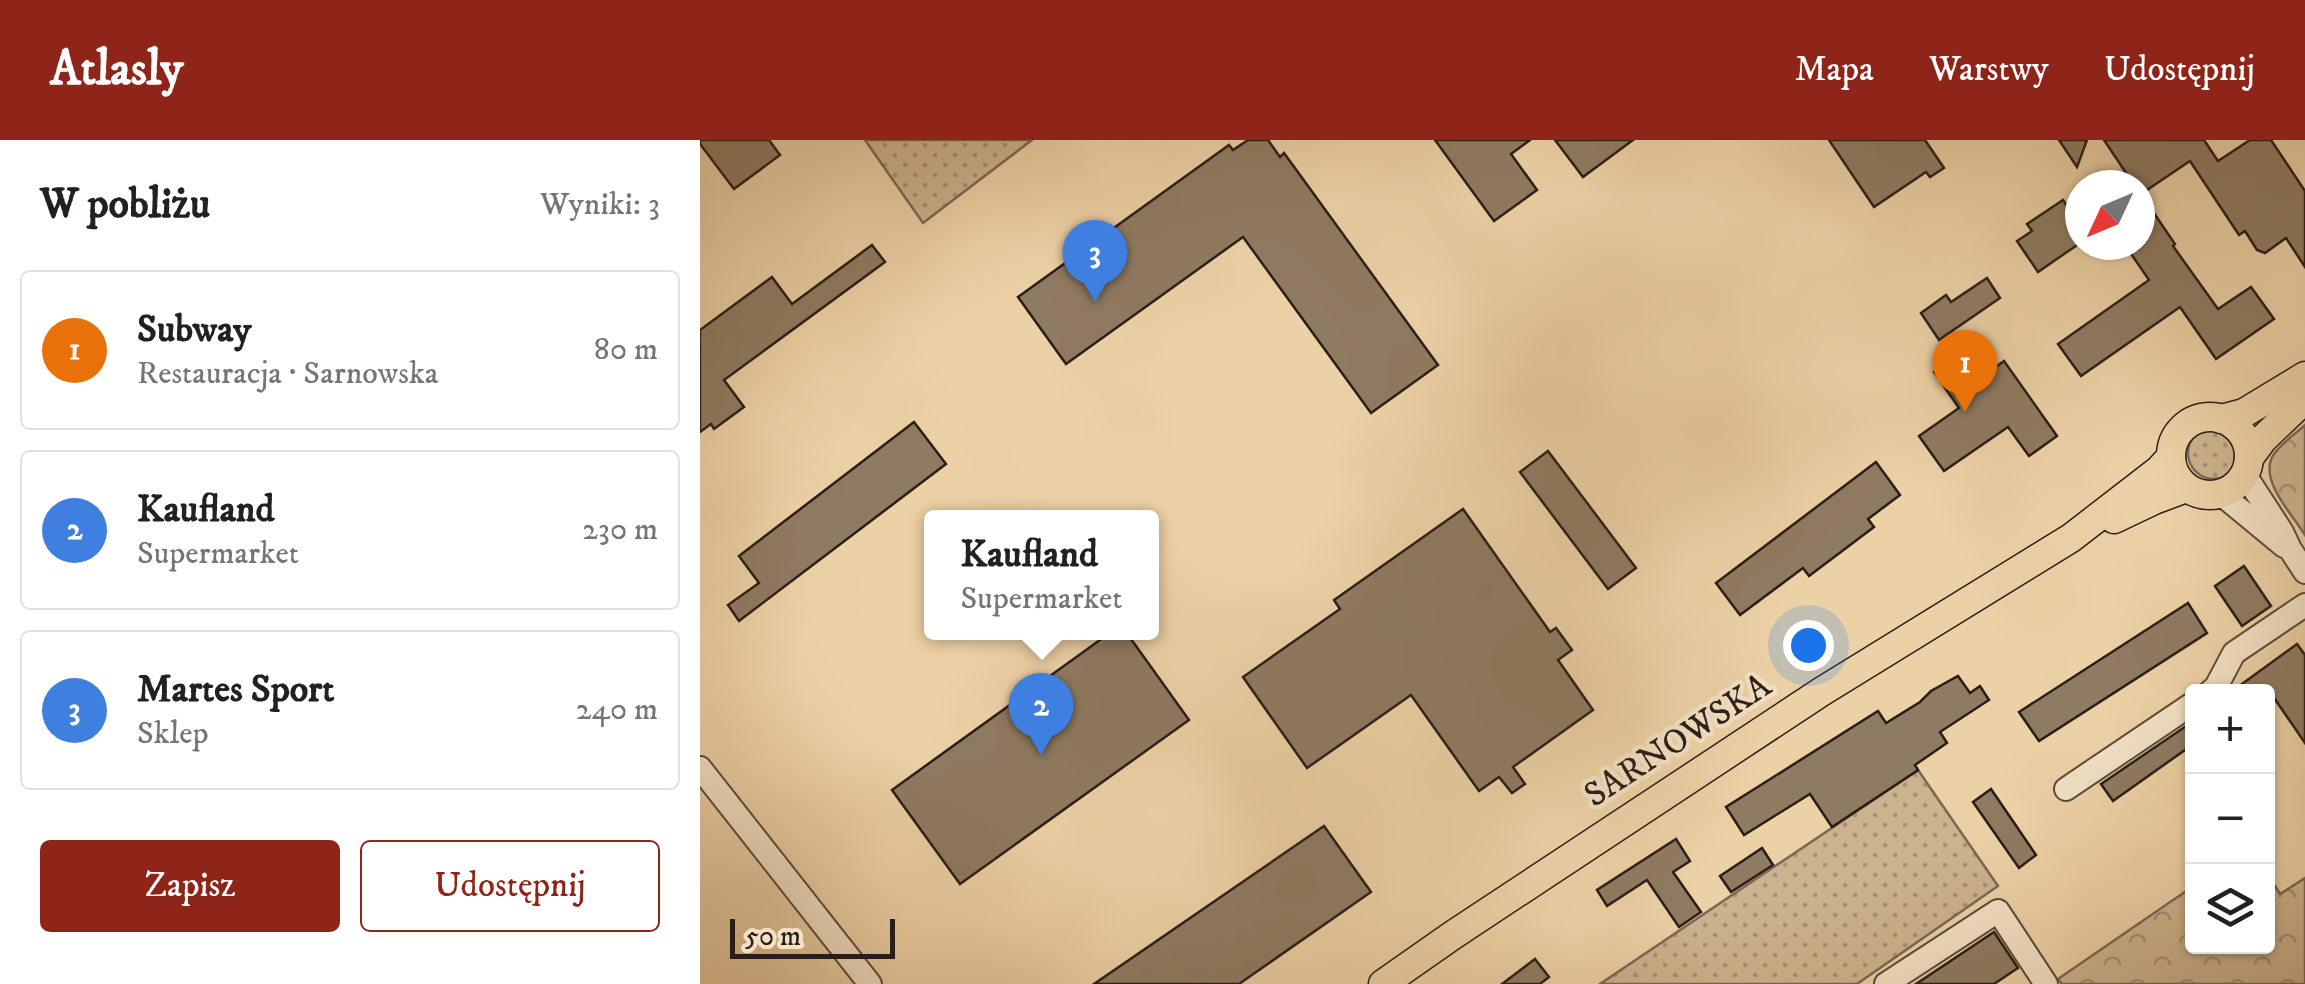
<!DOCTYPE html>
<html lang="pl">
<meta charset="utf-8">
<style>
:root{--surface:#fff;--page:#f6f6f6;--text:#202124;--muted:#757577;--line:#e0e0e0;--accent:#8f2418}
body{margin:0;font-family:"IM FELL DW Pica",serif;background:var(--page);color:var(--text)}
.controls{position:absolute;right:30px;bottom:30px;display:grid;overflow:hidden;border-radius:10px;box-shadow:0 2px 8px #0004}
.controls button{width:90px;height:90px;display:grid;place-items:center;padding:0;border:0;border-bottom:2px solid var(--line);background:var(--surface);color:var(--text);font:50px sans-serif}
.compass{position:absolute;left:1365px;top:30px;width:90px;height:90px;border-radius:50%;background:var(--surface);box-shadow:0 2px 8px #0004;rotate:226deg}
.scale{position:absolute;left:30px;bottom:25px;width:165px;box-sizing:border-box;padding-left:10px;border:5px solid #2a1e18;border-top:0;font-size:28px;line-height:35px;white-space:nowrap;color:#2a1e18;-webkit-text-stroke:8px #f3e1c5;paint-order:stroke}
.you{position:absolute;left:1108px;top:505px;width:35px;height:35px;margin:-25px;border:8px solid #fff;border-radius:50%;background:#1a73e8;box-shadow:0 0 0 15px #1a73e833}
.badge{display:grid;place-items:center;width:65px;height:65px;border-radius:50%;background:var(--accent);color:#fff;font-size:32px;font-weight:700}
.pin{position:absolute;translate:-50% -82px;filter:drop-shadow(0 2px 5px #0008)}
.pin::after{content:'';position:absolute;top:52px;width:35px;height:30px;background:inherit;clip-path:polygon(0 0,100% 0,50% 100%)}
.popup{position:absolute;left:224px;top:370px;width:235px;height:130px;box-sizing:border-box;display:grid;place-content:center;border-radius:10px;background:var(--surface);filter:drop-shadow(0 2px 8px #0005);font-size:32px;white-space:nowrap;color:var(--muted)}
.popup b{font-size:38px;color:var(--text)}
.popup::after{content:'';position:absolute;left:50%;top:100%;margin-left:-20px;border:20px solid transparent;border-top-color:var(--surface)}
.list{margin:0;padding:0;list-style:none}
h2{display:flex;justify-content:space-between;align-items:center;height:130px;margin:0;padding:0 40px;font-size:42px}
h2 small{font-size:32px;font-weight:400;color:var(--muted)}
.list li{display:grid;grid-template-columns:65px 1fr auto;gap:30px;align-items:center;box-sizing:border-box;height:160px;margin:0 20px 20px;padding:0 20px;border:2px solid var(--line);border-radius:10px}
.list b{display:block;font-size:38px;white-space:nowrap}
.list p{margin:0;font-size:32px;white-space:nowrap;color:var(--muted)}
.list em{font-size:32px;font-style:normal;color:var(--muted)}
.actions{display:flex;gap:20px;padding:30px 40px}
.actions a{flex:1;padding:22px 0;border:2px solid var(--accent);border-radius:10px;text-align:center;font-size:35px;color:var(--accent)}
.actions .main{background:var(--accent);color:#fff}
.icon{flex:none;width:55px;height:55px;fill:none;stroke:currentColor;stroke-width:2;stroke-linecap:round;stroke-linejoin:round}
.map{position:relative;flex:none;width:1605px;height:844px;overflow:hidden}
header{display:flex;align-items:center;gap:60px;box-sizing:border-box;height:140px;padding:0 50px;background:var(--accent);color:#fff}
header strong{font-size:48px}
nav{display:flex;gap:55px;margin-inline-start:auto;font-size:35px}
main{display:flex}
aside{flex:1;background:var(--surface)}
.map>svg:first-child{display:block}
.grass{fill:url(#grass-dots);stroke:#7b6853;stroke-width:2.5}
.park{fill:url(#park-crowns);stroke:#7b6853;stroke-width:2.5}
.building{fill:#8f7b62;stroke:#2a1e18;stroke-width:2.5}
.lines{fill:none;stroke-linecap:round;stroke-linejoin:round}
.minor-casing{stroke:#5b4b3c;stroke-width:26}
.major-casing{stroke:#2a1e18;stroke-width:31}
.minor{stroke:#f3e1c5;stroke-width:22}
.major{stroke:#edd1a6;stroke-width:28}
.labels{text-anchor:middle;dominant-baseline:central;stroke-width:9;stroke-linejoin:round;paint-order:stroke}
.street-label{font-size:35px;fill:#2a1e18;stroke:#f3e1c5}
</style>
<header>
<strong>Atlasly</strong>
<nav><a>Mapa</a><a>Warstwy</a><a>Udostępnij</a></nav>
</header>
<main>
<aside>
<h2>W pobliżu<small>Wyniki: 3</small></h2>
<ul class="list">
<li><span class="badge" style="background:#e8710a">1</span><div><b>Subway</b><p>Restauracja · Sarnowska</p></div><em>80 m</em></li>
<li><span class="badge" style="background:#3f7fe0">2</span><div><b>Kaufland</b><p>Supermarket</p></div><em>230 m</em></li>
<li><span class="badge" style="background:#3f7fe0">3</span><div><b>Martes Sport</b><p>Sklep</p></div><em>240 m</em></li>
</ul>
<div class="actions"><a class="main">Zapisz</a><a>Udostępnij</a></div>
</aside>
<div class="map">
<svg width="1605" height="844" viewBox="0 0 1605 844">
<defs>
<pattern id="grass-dots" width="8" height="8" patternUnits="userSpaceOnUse" patternTransform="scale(2.5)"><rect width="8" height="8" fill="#ccb38e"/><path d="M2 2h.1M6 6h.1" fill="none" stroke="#a69173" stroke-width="1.8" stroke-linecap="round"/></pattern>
<pattern id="park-crowns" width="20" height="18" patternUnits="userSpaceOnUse" patternTransform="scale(2.5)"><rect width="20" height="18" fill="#ccb38e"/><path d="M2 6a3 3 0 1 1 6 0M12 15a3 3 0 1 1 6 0" fill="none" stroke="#a69173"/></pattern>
</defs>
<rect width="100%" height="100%" fill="#edd1a6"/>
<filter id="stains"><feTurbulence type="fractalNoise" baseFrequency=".002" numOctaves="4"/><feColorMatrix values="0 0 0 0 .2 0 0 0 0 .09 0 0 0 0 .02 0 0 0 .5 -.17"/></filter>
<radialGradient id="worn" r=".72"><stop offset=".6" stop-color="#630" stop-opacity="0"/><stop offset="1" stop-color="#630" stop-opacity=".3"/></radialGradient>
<!-- grass -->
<g class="grass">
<path d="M165,0h167l-109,83z"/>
<circle cx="1514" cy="313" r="26"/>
<path d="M1218,630l80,116 -141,98h-257z"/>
</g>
<!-- park -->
<g class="park">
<path d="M1605,285v110c-13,-21 -48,-57 -31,-81 8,-11 21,-20 31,-29z"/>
<path d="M1568,735l12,19 25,-16v106h-243l-4,-5 134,-92v59h76z"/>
</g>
<!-- building -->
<g class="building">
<path d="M0,0h69l11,15 -46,34 -34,-45z"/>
<path d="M548,0h20l12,17 4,-4 154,212 -67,48 -128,-176 -177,127 -48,-67 211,-152 4,5z"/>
<path d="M735,0h95l-19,14 26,36 -43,31z"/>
<path d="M855,0h78l-50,37z"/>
<path d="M1129,0h96l19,28 -14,9 -4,-5 -52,35z"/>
<path d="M1359,0h28l-10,27z"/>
<path d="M1404,0h100l14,21 32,-21h21l34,51v76l-19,-29 -21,15 -8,-3 -12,-19 -6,4 -49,-74 -49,33 34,50 -2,2 45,63 33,-22 23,32 -58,40 -36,-52 -99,69 -23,-32 91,-64 -24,-35h15v-60h-6z"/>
<path d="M1363,60l17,25v18l-42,29 -21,-31 15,-10 -5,-7z"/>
<path d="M172,105l13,17 -161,118 20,27 -30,22 -3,-5 -11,8v-102l72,-53 20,27z"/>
<path d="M1287,138l13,20 -61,42 -18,-27 25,-18 5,7z"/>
<path d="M1260,204l22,33 22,-16 53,75 -28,20 -21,-29 -64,44 -25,-35 40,-28 -25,-36 7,-5 -5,-6z"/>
<path d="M214,282l32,42 -207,157 -11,-16 31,-22 -20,-27z"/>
<path d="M848,311l88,117 -28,21 -88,-117z"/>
<path d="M1176,322l24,33 -32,24 6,8 -65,49 -6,-8 -63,47 -24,-32z"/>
<path d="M763,369l87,123 6,-4 16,22 -14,10 35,50 -80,57 12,17 -13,9 -13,-16 -20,14 -68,-96 -104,73 -64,-91 97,-68 -6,-9z"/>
<path d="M1544,426l27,40 -29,20 -27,-40z"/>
<path d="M1488,463l19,30 -168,108 -20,-29z"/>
<path d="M411,492h15l63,88 -229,164 -68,-94z"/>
<path d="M1597,504l8,11v88l-35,-51h-39z"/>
<path d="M1258,536l12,17 10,-7 9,14 -49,32 7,11 -32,22 3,5 -86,57 -22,-33 -66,41 -18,-28 152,-96 8,12 34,-21 11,-11z"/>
<path d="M1492,582v23l-79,56 -12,-17z"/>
<path d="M1291,649l45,66 -17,13 -46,-66z"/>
<path d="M624,686l47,66 -132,92h-145z"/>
<path d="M976,699l14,22 -17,11 28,40 -22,15 -32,-47 -40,26 -10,-16z"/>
<path d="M1062,708l11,17 -42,27 -11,-16z"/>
<path d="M1294,792l24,36 -24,16h-78z"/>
<path d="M835,819l14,18 -9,7h-38z"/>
</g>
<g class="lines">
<!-- minor casing -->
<g class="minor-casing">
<g id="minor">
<path d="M1545,335l37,57 8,17 15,23"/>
<path d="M1521,354l63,52"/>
<path d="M1510,552l6,-5 18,-34 71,-48"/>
<path d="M0,628l170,216"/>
<path d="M1366,649l126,-85"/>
<path d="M1186,844l112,-73 48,73"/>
</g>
</g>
<!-- major casing -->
<g class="major-casing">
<g id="major">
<circle cx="1510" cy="316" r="39"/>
<path d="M1521,279l23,-6 61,-37"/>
<path d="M1549,318l14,-19 42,-40"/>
<path d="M1414,379l40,-19 32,-12"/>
<path d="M683,844l70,-49 368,-243 250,-154 88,-68 12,-13"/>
</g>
</g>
<!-- minor -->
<use href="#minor" class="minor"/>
<!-- major -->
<use href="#major" class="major"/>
</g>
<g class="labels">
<!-- street labels -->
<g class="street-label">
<text transform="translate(978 601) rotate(-33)">SARNOWSKA</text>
</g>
</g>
<rect width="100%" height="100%" filter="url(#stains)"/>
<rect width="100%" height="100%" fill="url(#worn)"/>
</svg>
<div class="controls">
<button>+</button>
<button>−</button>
<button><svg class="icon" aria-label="layers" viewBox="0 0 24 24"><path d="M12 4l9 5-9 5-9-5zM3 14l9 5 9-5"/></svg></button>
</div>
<svg class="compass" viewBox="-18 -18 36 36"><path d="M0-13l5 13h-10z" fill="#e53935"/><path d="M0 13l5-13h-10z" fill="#757577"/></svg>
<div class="scale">50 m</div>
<div class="you"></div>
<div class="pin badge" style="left:1265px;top:272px;background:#e8710a">1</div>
<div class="pin badge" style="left:341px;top:615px;background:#3f7fe0">2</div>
<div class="popup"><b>Kaufland</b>Supermarket</div>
<div class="pin badge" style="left:395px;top:162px;background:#3f7fe0">3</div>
</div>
</main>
